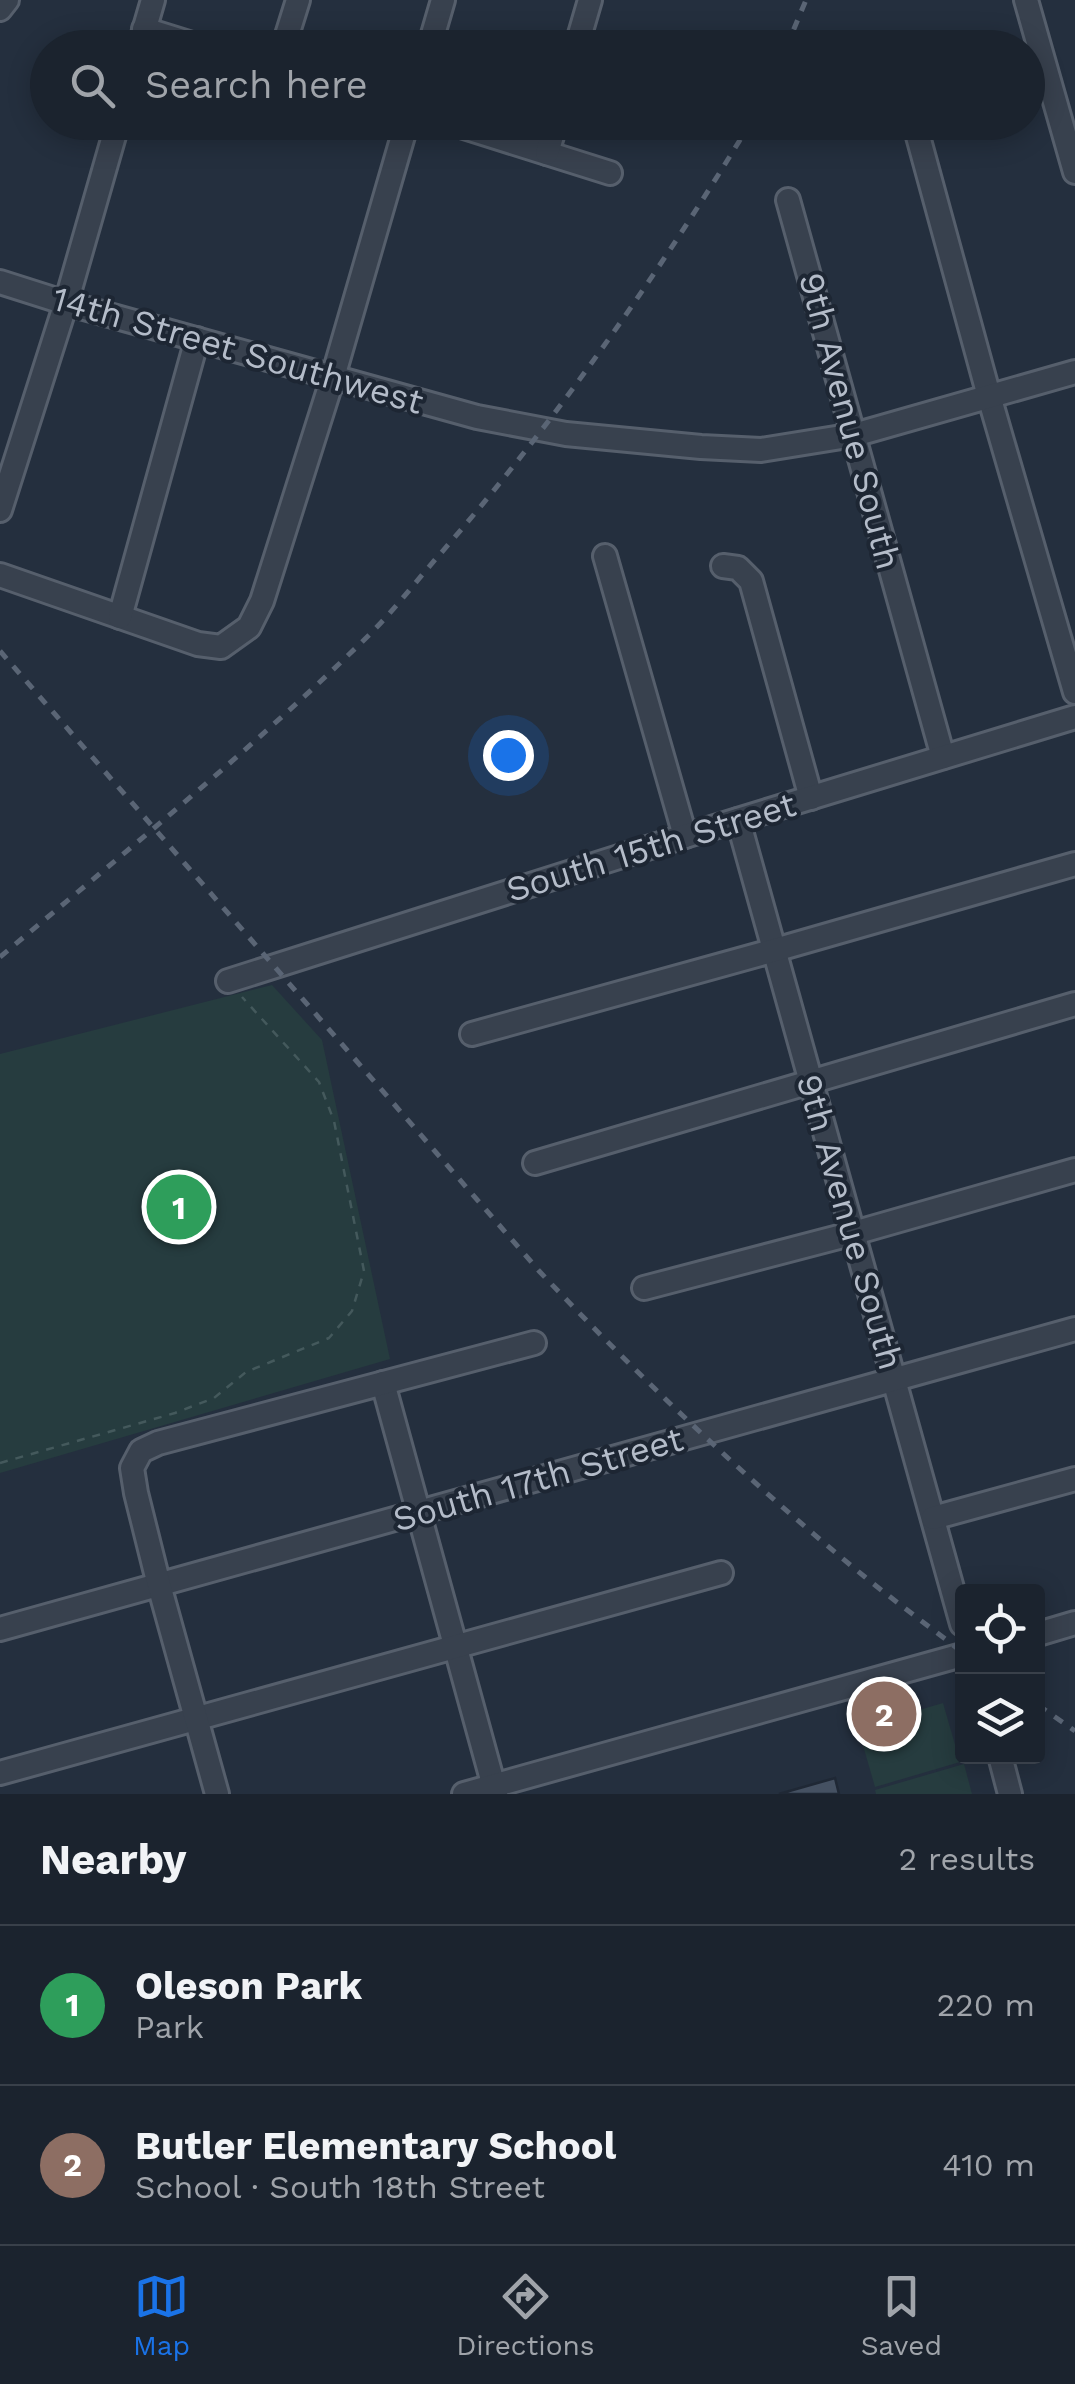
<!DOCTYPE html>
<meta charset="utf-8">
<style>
:root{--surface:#1b232e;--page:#282f3a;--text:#f1f3f6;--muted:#a0a4aa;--line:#39404a;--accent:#1a73e8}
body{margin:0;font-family:"Work Sans",sans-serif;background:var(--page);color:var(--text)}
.controls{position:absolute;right:30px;bottom:30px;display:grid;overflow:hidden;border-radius:10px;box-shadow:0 5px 25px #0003}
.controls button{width:90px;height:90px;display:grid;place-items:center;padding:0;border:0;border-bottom:2px solid var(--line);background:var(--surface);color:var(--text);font:50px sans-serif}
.you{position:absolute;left:508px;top:755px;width:35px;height:35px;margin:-25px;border:8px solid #fff;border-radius:50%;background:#1a73e8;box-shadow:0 0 0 15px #1a73e833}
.badge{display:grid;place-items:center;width:65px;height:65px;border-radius:50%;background:var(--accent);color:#fff;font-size:32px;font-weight:700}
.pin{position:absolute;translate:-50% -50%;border:5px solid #fff;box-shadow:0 2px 10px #0006}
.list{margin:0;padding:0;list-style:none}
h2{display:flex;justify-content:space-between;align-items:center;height:130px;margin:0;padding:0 40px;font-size:42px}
h2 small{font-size:32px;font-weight:400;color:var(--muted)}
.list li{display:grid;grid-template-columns:65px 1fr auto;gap:30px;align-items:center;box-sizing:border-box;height:160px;padding:0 40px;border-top:2px solid var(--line)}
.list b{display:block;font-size:38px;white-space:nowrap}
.list p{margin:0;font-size:32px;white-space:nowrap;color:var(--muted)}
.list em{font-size:32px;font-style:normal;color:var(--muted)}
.icon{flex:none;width:55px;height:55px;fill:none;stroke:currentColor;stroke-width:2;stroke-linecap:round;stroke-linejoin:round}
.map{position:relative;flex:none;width:1075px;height:1794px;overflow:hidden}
.search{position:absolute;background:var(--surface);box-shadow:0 5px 25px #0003;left:30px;right:30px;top:30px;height:110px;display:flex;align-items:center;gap:25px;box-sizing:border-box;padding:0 35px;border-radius:55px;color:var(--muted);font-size:38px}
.sheet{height:450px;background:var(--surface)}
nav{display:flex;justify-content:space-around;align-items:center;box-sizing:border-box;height:140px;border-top:2px solid var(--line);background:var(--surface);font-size:28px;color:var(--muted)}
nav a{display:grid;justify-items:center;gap:5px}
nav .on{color:var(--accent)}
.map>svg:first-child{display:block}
.green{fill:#263c3f}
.building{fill:#455162;stroke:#1f2835;stroke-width:2.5}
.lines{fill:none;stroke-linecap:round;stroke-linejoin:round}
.minor-casing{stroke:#565f6c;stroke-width:28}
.path{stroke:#44595c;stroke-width:2.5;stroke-dasharray:8 8;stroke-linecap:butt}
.minor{stroke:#38414e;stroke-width:22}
.rail{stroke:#5a6575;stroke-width:5;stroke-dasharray:10 10;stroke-linecap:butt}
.labels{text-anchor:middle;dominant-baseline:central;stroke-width:8;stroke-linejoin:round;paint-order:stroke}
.street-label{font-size:35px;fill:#b4bcc9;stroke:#1d2633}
</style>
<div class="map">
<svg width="1075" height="1794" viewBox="0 0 1075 1794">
<rect width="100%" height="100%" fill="#242f3e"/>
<!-- green -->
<g class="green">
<path d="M272,985l50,55 68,319 -390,114v-419z"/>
<path d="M943,1703l17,59 -85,25 -17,-59z"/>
<path d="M964,1764l8,30h-96l-1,-4z"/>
</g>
<!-- building -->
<path class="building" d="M835,1778l4,16h-60z"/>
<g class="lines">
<!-- minor casing -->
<g class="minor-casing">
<g id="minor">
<path d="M1026,0l49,172"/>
<path d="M0,9l7,-9"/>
<path d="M144,29l61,19"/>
<path d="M139,48l14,-48"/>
<path d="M283,48l15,-48"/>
<path d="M429,48l14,-48"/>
<path d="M576,48l14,-48"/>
<path d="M448,122l162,51"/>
<path d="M916,129l73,267 86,296"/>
<path d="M547,153l9,-31"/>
<path d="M788,200l155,557"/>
<path d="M0,282l66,21 411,114 89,17 135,13 60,3 93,-15 221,-63"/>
<path d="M0,510l66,-207 52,-181"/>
<path d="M605,556l80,280"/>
<path d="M723,566l15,2 13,13 60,217"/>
<path d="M0,575l198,69 23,3 28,-20 13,-26 71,-224 74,-255"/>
<path d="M120,617l77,-278"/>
<path d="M738,820l224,804"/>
<path d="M228,981l457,-145 390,-119"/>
<path d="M472,1034l303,-84 300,-86"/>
<path d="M535,1163l540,-159"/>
<path d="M644,1288l210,-55 221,-63"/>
<path d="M383,1383l113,411"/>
<path d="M933,1518l142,-39"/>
<path d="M0,1629l1075,-300"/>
<path d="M1038,1634l37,-11"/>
<path d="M1000,1756l10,38"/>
<path d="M0,1773l721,-200"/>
<path d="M217,1794l-58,-209 -23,-92 -4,-25 9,-17 17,-8 376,-100"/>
<path d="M464,1794l498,-139"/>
</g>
</g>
<!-- path -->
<path class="path" d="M0,1463l175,-50 39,-15 32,-26 83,-34 23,-27 12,-40 -30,-150 -15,-39 -77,-85"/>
<!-- minor -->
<use href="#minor" class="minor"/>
<!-- rail -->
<g class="rail">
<path d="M786,48l20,-48"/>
<path d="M0,651l540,621c102,108 210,211 325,305 32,26 65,50 97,75"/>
<path d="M0,957c124,-104 250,-206 366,-319 27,-26 50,-57 75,-85 116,-133 218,-280 310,-431"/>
<path d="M1038,1705l37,26"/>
</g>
</g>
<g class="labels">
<!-- street labels -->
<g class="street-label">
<text transform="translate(238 350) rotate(16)">14th Street Southwest</text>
<text transform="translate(850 421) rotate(75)">9th Avenue South</text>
<text transform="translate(651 847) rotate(-17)">South 15th Street</text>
<text transform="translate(850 1222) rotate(74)">9th Avenue South</text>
<text transform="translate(538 1479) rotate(-16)">South 17th Street</text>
</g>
</g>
</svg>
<div class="controls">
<button><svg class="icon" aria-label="locate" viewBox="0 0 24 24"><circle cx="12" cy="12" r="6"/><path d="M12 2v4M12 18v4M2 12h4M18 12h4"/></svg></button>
<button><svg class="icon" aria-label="layers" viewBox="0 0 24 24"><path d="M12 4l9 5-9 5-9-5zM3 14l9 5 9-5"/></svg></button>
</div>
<div class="you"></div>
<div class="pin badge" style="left:179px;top:1207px;background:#2e9e5b">1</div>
<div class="pin badge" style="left:884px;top:1714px;background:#8d6e63">2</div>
<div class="search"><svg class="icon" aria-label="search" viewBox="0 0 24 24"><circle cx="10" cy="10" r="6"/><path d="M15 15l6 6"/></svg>Search here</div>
</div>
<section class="sheet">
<h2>Nearby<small>2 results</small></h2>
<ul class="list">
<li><span class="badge" style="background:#2e9e5b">1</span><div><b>Oleson Park</b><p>Park</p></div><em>220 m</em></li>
<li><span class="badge" style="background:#8d6e63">2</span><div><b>Butler Elementary School</b><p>School · South 18th Street</p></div><em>410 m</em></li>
</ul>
</section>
<nav>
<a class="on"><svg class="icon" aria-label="map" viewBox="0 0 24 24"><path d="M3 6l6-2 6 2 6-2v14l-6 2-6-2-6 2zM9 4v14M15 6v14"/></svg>Map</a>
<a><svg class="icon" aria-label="directions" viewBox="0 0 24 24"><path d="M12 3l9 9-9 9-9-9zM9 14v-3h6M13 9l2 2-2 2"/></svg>Directions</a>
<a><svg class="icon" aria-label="saved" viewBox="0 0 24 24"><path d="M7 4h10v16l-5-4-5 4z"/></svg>Saved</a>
</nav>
